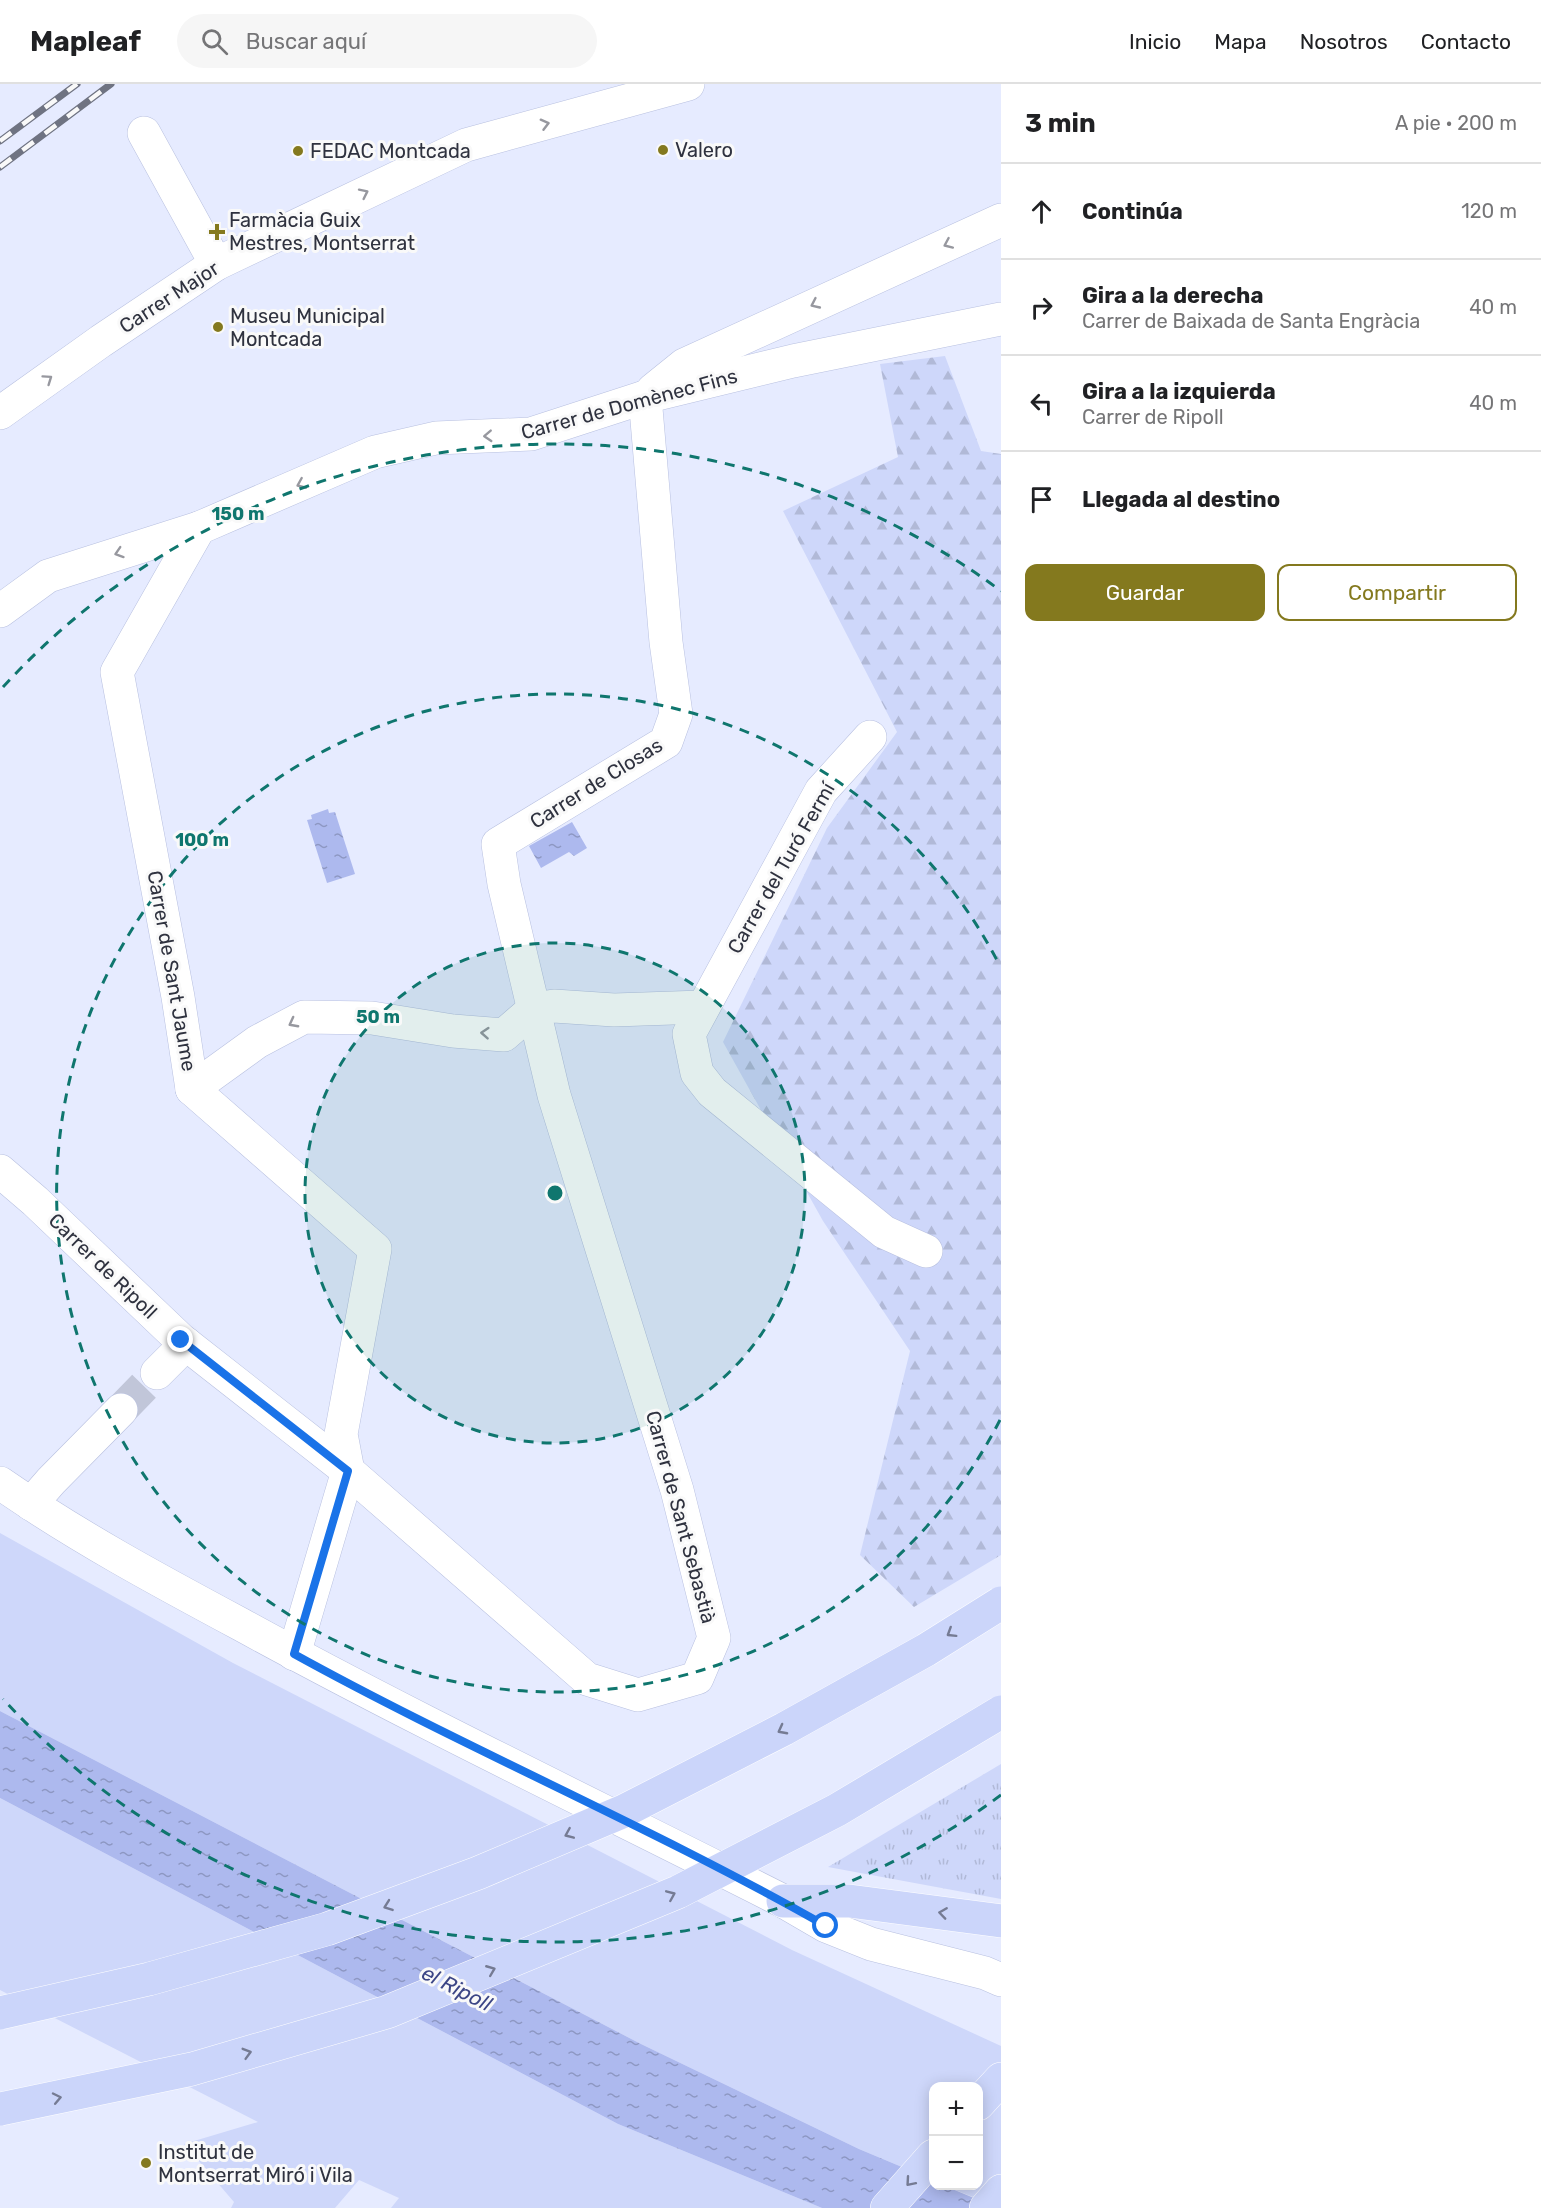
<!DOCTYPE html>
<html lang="es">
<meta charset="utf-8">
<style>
:root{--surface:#fff;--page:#f6f6f6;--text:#202124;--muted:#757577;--line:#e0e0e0;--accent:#84791e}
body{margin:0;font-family:Rubik,sans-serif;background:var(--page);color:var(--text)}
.controls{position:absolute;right:18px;bottom:18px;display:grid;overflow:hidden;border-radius:12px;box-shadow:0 3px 15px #0003}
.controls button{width:54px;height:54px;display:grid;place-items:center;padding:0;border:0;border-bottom:2px solid var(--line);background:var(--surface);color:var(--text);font:30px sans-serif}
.stop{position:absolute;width:18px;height:18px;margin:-14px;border:4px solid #1a73e8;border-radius:50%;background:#fff}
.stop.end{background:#1a73e8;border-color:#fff;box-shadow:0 2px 6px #0008}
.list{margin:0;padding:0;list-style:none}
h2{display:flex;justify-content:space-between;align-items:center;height:78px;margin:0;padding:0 24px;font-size:26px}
h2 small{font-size:20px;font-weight:400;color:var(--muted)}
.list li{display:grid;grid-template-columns:39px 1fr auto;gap:18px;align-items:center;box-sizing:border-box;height:96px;padding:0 24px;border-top:2px solid var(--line)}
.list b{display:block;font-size:22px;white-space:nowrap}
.list p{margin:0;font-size:20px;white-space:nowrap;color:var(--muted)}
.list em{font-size:20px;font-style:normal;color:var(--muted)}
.actions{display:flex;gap:12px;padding:18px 24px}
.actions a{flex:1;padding:14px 0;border:2px solid var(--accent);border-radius:12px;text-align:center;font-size:21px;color:var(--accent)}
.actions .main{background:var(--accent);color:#fff}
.icon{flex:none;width:33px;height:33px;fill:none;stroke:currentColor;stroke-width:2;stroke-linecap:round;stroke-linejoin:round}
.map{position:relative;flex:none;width:1001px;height:2124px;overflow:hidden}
header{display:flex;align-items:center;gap:36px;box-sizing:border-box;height:84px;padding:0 30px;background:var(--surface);border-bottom:2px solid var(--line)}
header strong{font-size:28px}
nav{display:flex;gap:33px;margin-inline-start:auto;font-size:21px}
.search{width:420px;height:54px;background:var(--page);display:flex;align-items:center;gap:15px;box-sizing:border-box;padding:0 21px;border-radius:33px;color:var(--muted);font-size:22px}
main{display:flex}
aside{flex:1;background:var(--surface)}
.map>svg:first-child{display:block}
.green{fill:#ced7fa}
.forest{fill:url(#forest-firs)}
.park{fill:url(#park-tufts)}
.water{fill:url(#water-ripples)}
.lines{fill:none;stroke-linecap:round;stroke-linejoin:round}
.street-tunnel{stroke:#c1c6d9;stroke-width:33;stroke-dasharray:33 16;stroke-linecap:butt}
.street-casing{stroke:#b8c0e0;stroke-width:34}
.highway-casing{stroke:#fff;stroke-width:34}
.street{stroke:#fff;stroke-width:33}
.highway{stroke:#cbd5fa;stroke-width:33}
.rail-casing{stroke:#6f7382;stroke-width:7}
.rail{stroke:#f9f9f9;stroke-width:4.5;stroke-dasharray:14;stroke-linecap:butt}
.highway-bridge-casing{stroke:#fff;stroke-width:34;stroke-linecap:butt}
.highway-bridge{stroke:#cbd5fa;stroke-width:33}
.oneway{stroke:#97989f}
.oneway2{stroke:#757b93}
.route{stroke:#1a73e8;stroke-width:8}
.ring{fill:none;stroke:#0f766e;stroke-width:3;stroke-dasharray:10 8}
.poi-dot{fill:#84791e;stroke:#f9f9f9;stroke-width:2}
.labels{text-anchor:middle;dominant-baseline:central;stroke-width:6;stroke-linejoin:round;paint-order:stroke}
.poi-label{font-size:20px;fill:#2f323f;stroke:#f9f9f9;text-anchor:start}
.street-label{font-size:20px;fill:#2f323f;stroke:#f9f9f9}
.water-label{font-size:21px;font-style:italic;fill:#3c4686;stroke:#f9f9f9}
.centre{fill:#0f766e;stroke:#f9f9f9;stroke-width:3}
.ring-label{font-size:18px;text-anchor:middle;font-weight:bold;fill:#0f766e;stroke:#f9f9f9;stroke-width:6;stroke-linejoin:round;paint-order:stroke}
</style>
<header>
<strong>Mapleaf</strong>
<div class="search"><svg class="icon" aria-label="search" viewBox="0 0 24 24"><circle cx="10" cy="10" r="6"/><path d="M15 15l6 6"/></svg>Buscar aquí</div>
<nav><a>Inicio</a><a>Mapa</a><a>Nosotros</a><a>Contacto</a></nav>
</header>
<main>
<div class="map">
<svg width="1001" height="2124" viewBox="0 0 1001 2124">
<defs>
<pattern id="forest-firs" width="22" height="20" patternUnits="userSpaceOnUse" patternTransform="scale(1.5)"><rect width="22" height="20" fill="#ced7fa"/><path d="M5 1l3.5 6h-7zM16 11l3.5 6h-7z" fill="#b1b9d7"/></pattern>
<pattern id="park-tufts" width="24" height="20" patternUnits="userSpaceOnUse" patternTransform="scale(1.5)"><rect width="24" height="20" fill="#ced7fa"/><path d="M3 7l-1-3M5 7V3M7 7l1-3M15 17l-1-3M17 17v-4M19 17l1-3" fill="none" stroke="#b1b9d7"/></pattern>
<pattern id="water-ripples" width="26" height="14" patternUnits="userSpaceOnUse" patternTransform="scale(1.5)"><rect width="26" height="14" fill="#adb9ee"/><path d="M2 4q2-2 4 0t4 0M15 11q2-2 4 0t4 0" fill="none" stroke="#8d97c2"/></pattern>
</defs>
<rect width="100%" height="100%" fill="#e6ebff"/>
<!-- green -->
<g class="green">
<path d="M0,1449l233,130 559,287 209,96v162l-56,-22h33v-100h-45v94l-74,-31 -218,-105 -641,-333z"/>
<path d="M0,1714l618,326 204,84h-431l8,-10 -40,-18 -24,28h-104l3,-6 -50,-58 74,-22 -258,-132z"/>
</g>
<!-- forest -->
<path class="forest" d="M945,272l36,95 20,3v1101l-87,52 -54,-52 50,-204 -87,-130 -100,-179 104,-214 70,-96 -114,-221 115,-54 -18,-93z"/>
<!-- park -->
<path class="park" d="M1001,1680v135l-173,-32z"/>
<!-- water -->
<g class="water">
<path d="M328,725l1,4 6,-1 20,62 -28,9 -20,-63 5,-1 -1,-4z"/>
<path d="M572,738l15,26 -13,8 -5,-4 -28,16 -12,-22z"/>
<path d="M0,1627l641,333 218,105 74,31v6h12l53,22h-176l-204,-84 -618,-326z"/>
</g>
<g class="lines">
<!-- street-tunnel -->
<path class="street-tunnel" d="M121,1326l36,-37"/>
<!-- street casing -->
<g class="street-casing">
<g id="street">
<path d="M144,49l72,131"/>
<path d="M653,306l31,-25 317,-145"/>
<path d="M0,329l101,-72 115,-77 250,-119 222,-61"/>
<path d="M199,444l-82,144 61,325 14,92 183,160 -34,185 7,37 -54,183"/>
<path d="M0,527l48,-35 151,-48 176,-76 61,-14 95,-4 114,-37 148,-36 208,-42"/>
<path d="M870,653l-49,54 -132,243 8,39 15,19 172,140 42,19"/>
<path d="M534,925l20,-3 60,4 88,-3"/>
<path d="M192,1005l65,-47 47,-25 68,1 81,13 51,4 30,-26"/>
<path d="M0,1087l35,30 146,139 167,131 239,208 51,16 59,-17 17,-40 -37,-148 -123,-395 -50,-211 -6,-40 168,-102 10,-28 -10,-72 -21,-245"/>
<path d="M157,1289l29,-29"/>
<path d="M0,1399c78,54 158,97 242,142 177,97 360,184 541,276l43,25 45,18 114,29 16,7"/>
<path d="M31,1420l20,-23 70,-71"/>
</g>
</g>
<!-- highway casing -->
<g class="highway-casing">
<g id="highway">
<path d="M783,1817h66l152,20"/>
<path d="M978,2020l23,-25"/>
<path d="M887,2124l46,-52"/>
<path d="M986,2124l15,-17"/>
</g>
</g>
<!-- street -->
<use href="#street" class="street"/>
<!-- highway -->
<use href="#highway" class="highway"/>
<!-- rail casing -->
<g class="rail-casing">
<g id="rail">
<path d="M0,57l77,-57"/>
<path d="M0,83l111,-83"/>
</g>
</g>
<!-- rail -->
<use href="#rail" class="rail"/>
<!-- highway-bridge casing -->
<g class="highway-bridge-casing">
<g id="highway-bridge">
<path d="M0,1929l149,-34 178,-50 151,-56 146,-62 160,-82 142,-79 75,-47"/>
<path d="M0,2025l192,-40 195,-57 291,-120 159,-82 164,-98"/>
</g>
</g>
<!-- highway-bridge -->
<use href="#highway-bridge" class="highway-bridge"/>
</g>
<!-- one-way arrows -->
<defs><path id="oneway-chevron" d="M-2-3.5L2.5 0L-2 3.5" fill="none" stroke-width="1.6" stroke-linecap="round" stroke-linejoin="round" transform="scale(1.5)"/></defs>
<g class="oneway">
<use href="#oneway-chevron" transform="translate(545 40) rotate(-15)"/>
<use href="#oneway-chevron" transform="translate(364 109) rotate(-26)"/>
<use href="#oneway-chevron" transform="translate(948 160) rotate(156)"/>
<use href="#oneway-chevron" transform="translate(815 220) rotate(155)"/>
<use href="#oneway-chevron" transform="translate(48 295) rotate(-35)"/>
<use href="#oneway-chevron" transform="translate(488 352) rotate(177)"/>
<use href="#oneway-chevron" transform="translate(301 400) rotate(157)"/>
<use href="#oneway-chevron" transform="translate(119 469) rotate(162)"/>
<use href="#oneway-chevron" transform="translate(293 939) rotate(152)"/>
<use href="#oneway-chevron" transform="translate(485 949) rotate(-176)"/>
</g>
<g class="oneway2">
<use href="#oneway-chevron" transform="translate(951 1549) rotate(148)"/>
<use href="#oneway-chevron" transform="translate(782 1646) rotate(152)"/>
<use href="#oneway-chevron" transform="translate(569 1750) rotate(157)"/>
<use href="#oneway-chevron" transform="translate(671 1811) rotate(-23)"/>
<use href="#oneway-chevron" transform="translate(388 1822) rotate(160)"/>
<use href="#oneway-chevron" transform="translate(943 1829) rotate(-172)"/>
<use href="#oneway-chevron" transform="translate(491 1886) rotate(-22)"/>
<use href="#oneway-chevron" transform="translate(247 1969) rotate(-16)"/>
<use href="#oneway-chevron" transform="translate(57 2014) rotate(-12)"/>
<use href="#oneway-chevron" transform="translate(910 2098) rotate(131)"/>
</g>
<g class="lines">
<!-- route -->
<path class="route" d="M181,1256l167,131 -54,183c174,96 358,173 532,272"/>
</g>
<!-- distance rings -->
<circle cx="555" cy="1109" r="250" fill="#0f766e" fill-opacity=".12"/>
<g class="ring">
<circle cx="555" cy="1109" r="250"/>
<path d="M1000 1336A499 499 0 1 1 1000 882"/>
<path d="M1001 1711A749 749 0 0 1 3 1615M3 603A749 749 0 0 1 1001 507"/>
</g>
<!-- markers -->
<g class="poi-dot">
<circle cx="663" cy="66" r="6"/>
<circle cx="298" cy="67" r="6"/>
<path d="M214 139h6v6h6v6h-6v6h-6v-6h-6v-6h6z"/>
<circle cx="218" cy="243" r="6"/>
<circle cx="146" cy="2079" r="6"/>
</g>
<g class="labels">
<!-- poi labels -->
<g class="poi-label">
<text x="675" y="66">Valero</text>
<text x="310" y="67">FEDAC Montcada</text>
<text x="229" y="136">Farmàcia Guix<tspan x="229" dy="23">Mestres, Montserrat</tspan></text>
<text x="230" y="232">Museu Municipal<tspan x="230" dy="23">Montcada</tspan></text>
<text x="158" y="2068">Institut de<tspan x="158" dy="23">Montserrat Miró i Vila</tspan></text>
</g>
<!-- street labels -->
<g class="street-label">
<text transform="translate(169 213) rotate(-33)">Carrer Major</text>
<text transform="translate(629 320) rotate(-15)">Carrer de Domènec Fins</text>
<text transform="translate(596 699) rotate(-32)">Carrer de Closas</text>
<text transform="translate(781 784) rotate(-60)">Carrer del Turó Fermí</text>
<text transform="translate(172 887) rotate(80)">Carrer de Sant Jaume</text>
<text transform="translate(103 1182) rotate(44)">Carrer de Ripoll</text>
<text transform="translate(681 1433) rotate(75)">Carrer de Sant Sebastià</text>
</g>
<!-- water labels -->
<g class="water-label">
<text transform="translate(457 1904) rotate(27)">el Ripoll</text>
</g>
</g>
<circle cx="555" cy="1109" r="9" class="centre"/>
<g class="ring-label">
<text x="238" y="436">150 m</text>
<text x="202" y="762">100 m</text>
<text x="378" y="939">50 m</text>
</g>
</svg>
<div class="controls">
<button>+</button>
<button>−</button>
</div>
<div class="stop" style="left:826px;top:1842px"></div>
<div class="stop end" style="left:181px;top:1256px"></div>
</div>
<aside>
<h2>3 min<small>A pie · 200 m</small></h2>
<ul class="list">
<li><svg class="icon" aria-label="ahead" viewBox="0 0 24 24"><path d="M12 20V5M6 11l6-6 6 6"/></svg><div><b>Continúa</b></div><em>120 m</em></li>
<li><svg class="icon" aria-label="right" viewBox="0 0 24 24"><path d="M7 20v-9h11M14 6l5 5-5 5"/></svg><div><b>Gira a la derecha</b><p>Carrer de Baixada de Santa Engràcia</p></div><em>40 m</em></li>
<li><svg class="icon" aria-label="left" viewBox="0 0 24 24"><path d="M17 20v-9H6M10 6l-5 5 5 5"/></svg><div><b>Gira a la izquierda</b><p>Carrer de Ripoll</p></div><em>40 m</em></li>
<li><svg class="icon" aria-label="arrive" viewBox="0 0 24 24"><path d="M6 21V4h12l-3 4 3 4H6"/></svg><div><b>Llegada al destino</b></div></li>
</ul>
<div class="actions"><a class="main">Guardar</a><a>Compartir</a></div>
</aside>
</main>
